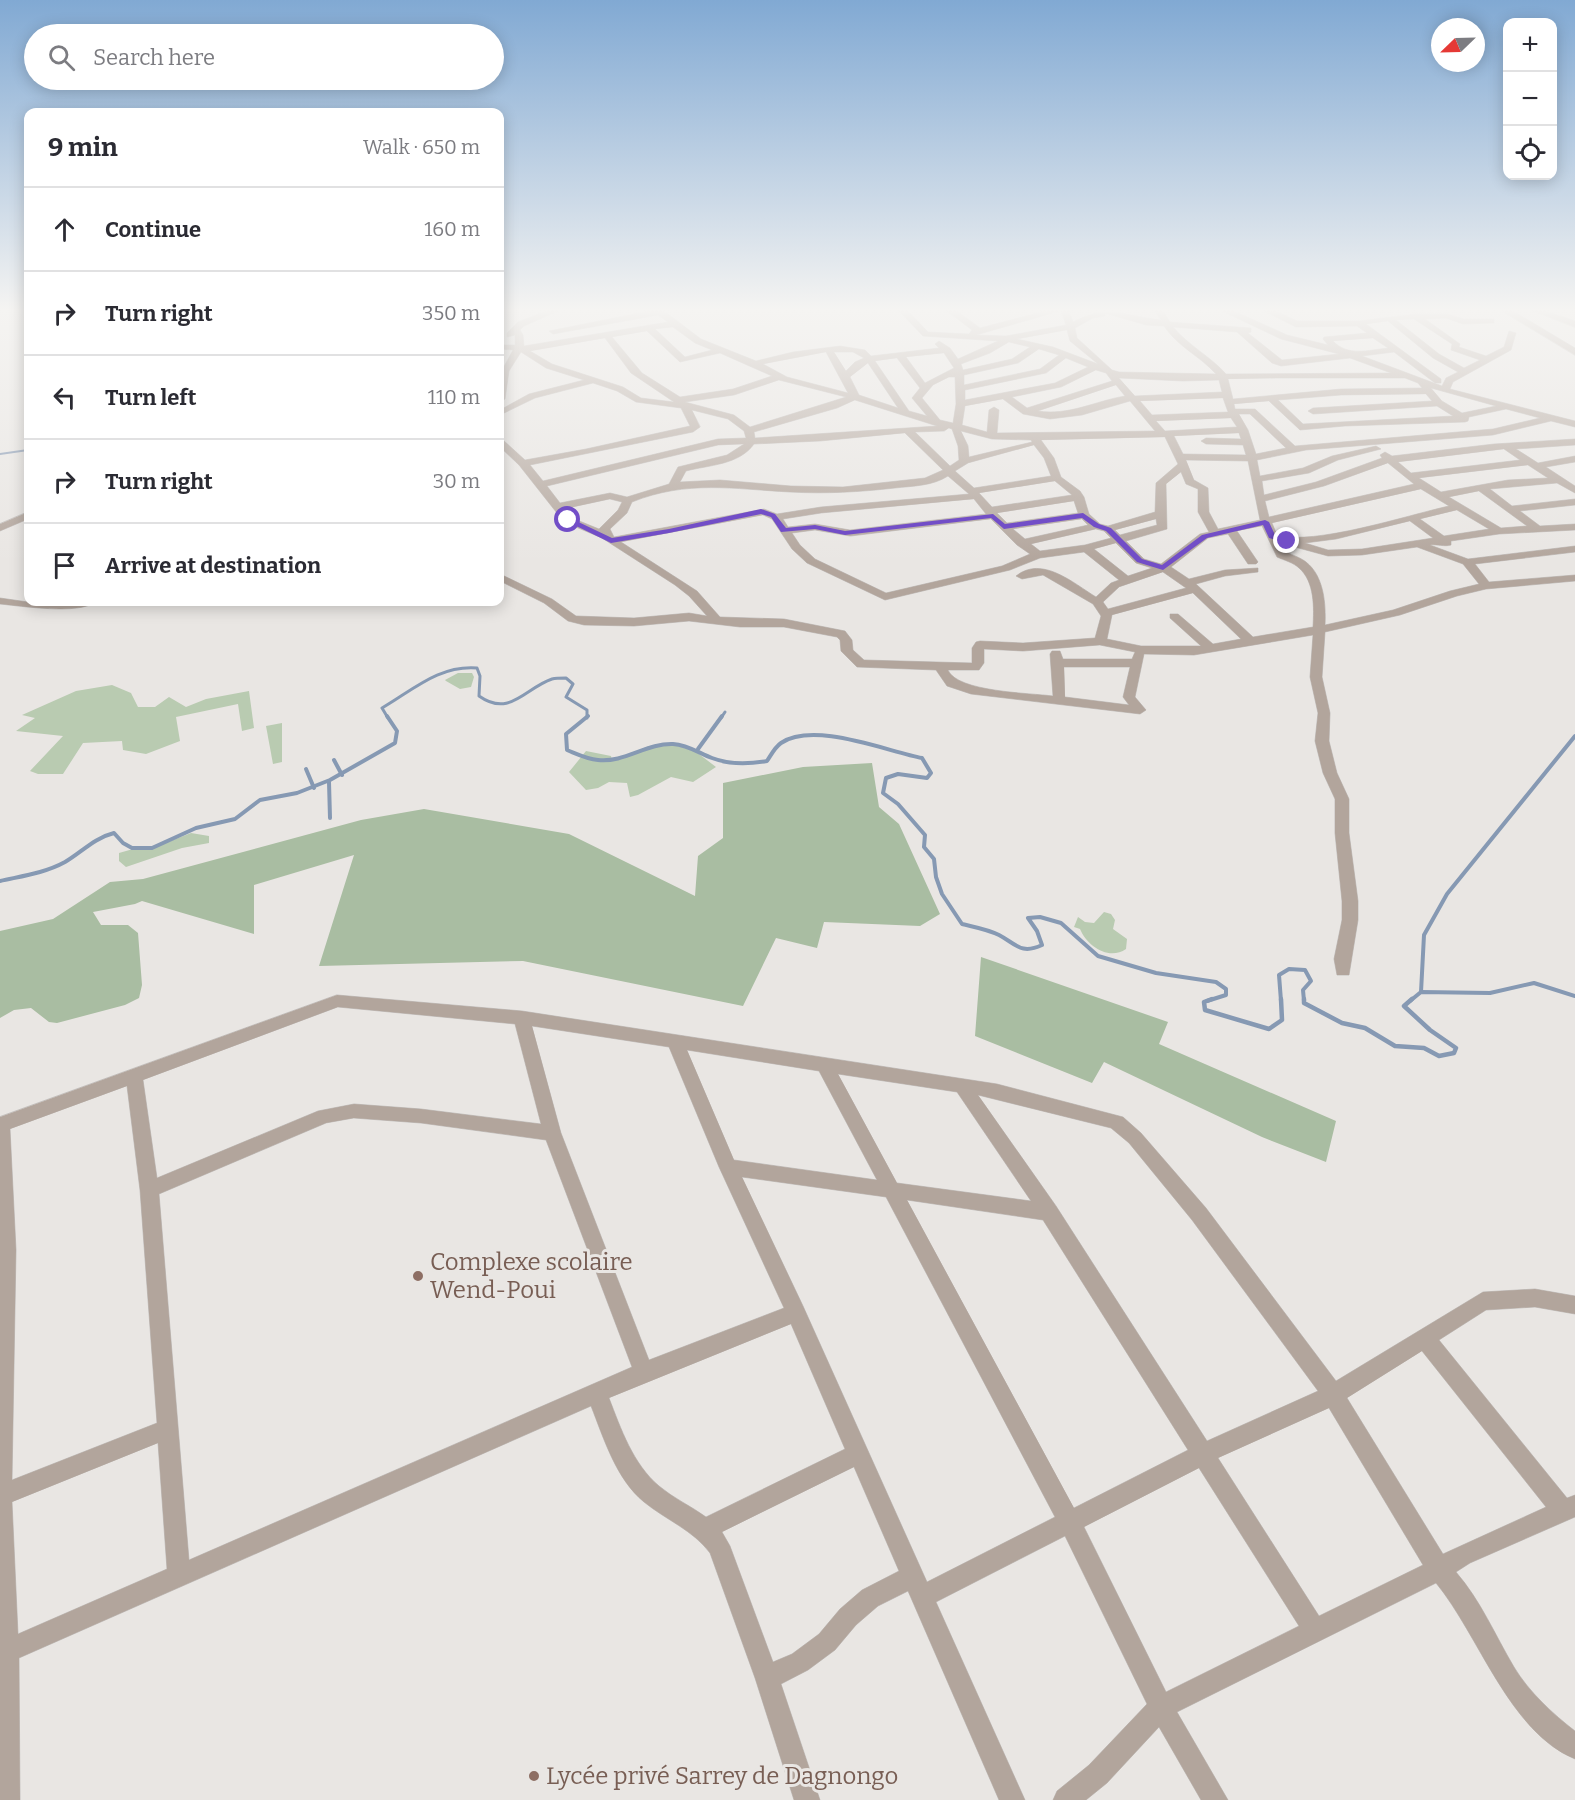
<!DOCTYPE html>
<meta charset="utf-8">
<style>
:root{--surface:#fff;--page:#f2f2f3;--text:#2b2b33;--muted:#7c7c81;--line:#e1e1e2}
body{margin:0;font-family:Bitter,serif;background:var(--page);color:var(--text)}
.controls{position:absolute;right:18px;top:18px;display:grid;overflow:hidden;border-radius:12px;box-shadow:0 3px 15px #0003}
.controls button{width:54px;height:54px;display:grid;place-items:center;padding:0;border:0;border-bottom:2px solid var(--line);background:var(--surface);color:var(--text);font:30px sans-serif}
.compass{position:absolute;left:1431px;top:18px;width:54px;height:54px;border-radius:50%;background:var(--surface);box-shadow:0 3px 15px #0003;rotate:247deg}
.stop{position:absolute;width:18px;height:18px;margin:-14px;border:4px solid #724ec7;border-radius:50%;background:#fff}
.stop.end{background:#724ec7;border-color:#fff;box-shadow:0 2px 6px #0008}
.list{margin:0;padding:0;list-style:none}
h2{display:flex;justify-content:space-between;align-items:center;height:78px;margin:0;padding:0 24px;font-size:26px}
h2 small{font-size:20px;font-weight:400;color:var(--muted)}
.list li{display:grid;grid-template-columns:39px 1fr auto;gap:18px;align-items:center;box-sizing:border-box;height:84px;padding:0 24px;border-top:2px solid var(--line)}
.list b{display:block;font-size:22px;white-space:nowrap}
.list em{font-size:20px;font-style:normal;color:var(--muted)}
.icon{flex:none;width:33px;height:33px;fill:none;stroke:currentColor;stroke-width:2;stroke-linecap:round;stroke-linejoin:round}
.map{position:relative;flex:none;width:1575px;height:1800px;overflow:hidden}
.search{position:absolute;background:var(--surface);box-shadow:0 3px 15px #0003;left:24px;top:24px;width:480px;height:66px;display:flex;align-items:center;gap:15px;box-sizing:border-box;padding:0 21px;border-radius:33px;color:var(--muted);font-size:22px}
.panel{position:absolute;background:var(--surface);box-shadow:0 3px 15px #0003;left:24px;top:108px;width:480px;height:498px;border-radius:12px}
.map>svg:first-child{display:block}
.green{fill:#b9cbb1}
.forest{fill:#a9bda2}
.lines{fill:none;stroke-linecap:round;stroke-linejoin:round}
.stream-far3{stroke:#8699b3;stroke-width:2}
.stream-far2{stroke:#8699b3;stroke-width:3}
.stream-far1{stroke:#8699b3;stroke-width:4}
.stream{stroke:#8699b3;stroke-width:4.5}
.minor-casing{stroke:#c4c1bf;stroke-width:1}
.minor{fill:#b2a59c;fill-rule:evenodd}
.route{fill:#724ec7}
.education-dot{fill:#8d6e63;stroke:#e9e6e3;stroke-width:2}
.labels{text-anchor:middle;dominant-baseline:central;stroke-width:6;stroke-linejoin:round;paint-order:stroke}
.near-education-label{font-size:24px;fill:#785e54;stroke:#e9e6e3;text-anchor:start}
</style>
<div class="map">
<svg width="1575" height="1800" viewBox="0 0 1575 1800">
<rect width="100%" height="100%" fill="#e9e6e3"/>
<!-- green -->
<g class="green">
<path d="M458,673h14l2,4 -3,10 -11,2 -14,-8 -1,-1z"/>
<path d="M112,685l19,8 7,14h17l14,-10 17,10 20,-8 43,-8 5,37 -12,3 -4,-27 -62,13 4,24 -34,13 -23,-4 -1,-9 -39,2 -20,31h-25l-8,-3 33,-35 -47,-5 19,-13 -13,-3 54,-24z"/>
<path d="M282,723v39l-9,2 -7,-38z"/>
<path d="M672,744l23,7 21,16 -23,15 -22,-5 -33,18 -8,2 -3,-14 -18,-1 -11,6 -12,2 -17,-18 17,-21 25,5 1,5 37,-15z"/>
<path d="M191,833l18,3v7l-27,5 -56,19 -7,-6v-8l14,-4 20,-1z"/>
<path d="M1104,912l7,2 4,6 -2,9 14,10 -1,10c-17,12 -39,-3 -46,-20l-6,-2 4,-10 7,5 9,1z"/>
</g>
<!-- forest -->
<g class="forest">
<path d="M872,763l7,44 20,17 41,90 -20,12 -96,-4 -7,26 -41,-10 -33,68 -220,-45 -204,5 35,-111 -100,30v49l-112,-33 -7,3 -42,8 8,13h27l10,8 4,52 -3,13 -14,7 -68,18 -8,-1 -18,-14 -17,2 -14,8v-87l53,-12 57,-37 33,-3 218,-59 63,-11 145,25 126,62 3,-40 25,-18v-55l80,-16z"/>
<path d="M981,957l187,65 -9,22 177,77 -10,41 -64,-25 -158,-75 -12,21 -117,-47z"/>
</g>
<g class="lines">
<!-- stream-far3 -->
<path class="stream-far3" d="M0,454l28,-4"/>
<!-- stream-far2 -->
<g class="stream-far2">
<path d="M388,718l-6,-10c31,-18 57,-43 95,-40l3,8 -1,20c31,22 46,-8 73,-17 4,-1 10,-1 14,-1l7,6 -7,13 21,13v8"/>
<path d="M721,718l4,-6"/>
</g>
<!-- stream-far1 -->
<g class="stream-far1">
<path d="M588,716l-22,18 1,16c10,4 20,9 31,10 26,3 49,-17 75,-16 15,1 26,9 39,14 18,7 37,6 55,3 4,-6 8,-14 14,-18 33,-22 105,8 141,15l9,15 -4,5 -29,-4 -12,4 -3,15 15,11 27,31 -1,12 10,12 2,18 6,17 20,30c12,3 25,5 37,11 17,9 22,20 43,10l-5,-14 -9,-13 12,-1 21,6 37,33 58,17 60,9 10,7v6l-19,6"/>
<path d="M698,749l24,-33"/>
<path d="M334,760l8,15"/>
<path d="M306,769l8,19"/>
<path d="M329,782l1,36"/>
<path d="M0,881c22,-5 45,-8 65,-19 17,-10 29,-24 49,-29l9,10 9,5h20l44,-20 39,-9 25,-19 37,-7 33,-13 65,-37 2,-12 -10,-15"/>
<path d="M1421,992l3,-57 23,-41 128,-158"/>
<path d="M1281,1001l-2,-26 10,-6 16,1 6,11 -8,9 1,11"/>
<path d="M1410,1001l11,-9 69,1 44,-10 41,13"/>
</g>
<!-- stream -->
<g class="stream">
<path d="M1212,999l-8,3 1,8 64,19 13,-9 -1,-21"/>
<path d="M1304,999v4l38,20 23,5 30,18 29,2 15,8 15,-3 2,-5 -26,-18 -26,-24 8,-7"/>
</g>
<!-- minor casing -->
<g class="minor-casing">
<g id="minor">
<path d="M546,311h12l-34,15 -4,4 3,5 1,11 144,-24 -10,-7 -105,19 -4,-3 100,-20h15l37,28 55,22 37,-9 47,-6 25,4 6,6 68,-8 -4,-4 4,-3 11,7 8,11 40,-18 -75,-5 -24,-25h9l20,21 41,2 3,-4 -25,-19h10l23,17 65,-17h15l-84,24 30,1 60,-11 -5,-14h8l4,11c34,-18 52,-6 88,-2l-6,-9h8l7,11 81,6v4l-3,1 34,27 57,-6 -58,-15 -59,-28h12l53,24 41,10 -5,-6 1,-2 43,-4 -10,-7 -61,1 -32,-16h12l21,10h62l56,-7h32l17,5h30v4h-3l-28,1 -17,-6 -21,1 35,25 -1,3 27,9 18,-9 5,-16 7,2 -5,17 -58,32 -3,7 125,32v6l-24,-6 -58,14 -187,15 -49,10 3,16 43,-8 29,-12 44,-10 5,3 -43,11 -29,13 -47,8 2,14 52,-13 66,-24 -2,-3 5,-3 7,4 102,-12 81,-5v6l-59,4 22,14 37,-7v6l-29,5 29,19v7l-18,-10 -67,6 22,17 63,-7v6l-55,6 20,15 35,-2v6l-76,4 -48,7v4c-7,2 -13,-1 -21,0l38,14 107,-13v6l-100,12 14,18 86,-7v6l-89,8 -29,7 -57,19 -75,17 -3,45 8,36 -1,28 8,32 12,26v34l9,68v19l-9,55h-12l-3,-16 8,-39v-19l-7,-68v-34l-12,-26 -8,-32 3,-28 -8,-36 3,-42 -119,20 -50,-1 -9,43 11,13 -6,4 -169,-20 -24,-8 -11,-16 -79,-3 -16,-16 -1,-11 -3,-3 -53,-10h-44l-51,-6 -55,5 -50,-1 -16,-4 -24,-18 -44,-22v-7l52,25 24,17 58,2 55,-5 18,3 -18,-20 -14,-11 -73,-47 -38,-16 -45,-57 -19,-18v-8l3,1 22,20 61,-11 104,-23 -9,-18 -45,-6 -19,-11 -24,-8 -58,15 -35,17v-5l29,-16 55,-14 -38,-12 -25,-16 -12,19 -4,28 -5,3v-28l13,-24 -13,-1v-4h15v-10l-8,2v-4l11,-11zM1105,313l41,12 18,1c14,21 36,30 52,48l-97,-2 -7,-2 -35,-32 -2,-10 18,-10 12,-2zM1414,319l35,23 3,2 -1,6 29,10 -16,8 -25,-14 -43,-34zM1388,321l45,37 25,14 -12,6 -4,8 -80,-30 32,-4 41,31h6v-4l-75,-55zM673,327l22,16 17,7 -27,7 -30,-28zM1173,327l64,5 35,31 9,3 69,-8 41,15 -165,1c-16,-18 -37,-28 -53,-47zM1067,330l3,11 28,23 -45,-17 -36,-8zM647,331l33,31 40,-9 52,23 -39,13 -53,8 -38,-24 -30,-36zM605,338l26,35 43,29 -33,-4 -18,-11 -71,-23 -22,-13zM1373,338l15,10c-20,2 -40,9 -55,-7zM1009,342l21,5 -18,12 -49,11 -2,-6 29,-11zM1039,349l20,6 -19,14 -76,16v-10l54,-12zM826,352l22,41 -61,-16 -24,-13zM834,352h19l11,6 -9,4 -9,9zM944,353l10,15 -29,15 -19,-26zM897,358l23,30 -8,10 15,18 -18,-5 -34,-50zM1066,358l22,9 -33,16 -90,17v-10l81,-17zM868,363l30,45 -39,-13 -9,-18zM1096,370l10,3 6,8 -85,27 -15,-11 49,-10zM949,377h6l1,27 -3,19 -13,-3 -18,-22 11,-13zM1119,378l64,3 36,-1 3,12 -87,4zM1276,378h129l13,5 4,5 -81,1 -108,10 -5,-20zM779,380l67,17 -96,30 -16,-12 -49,-13 49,-7zM1116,385l9,11c-30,5 -56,20 -87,15zM1431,388l65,18 -34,7 -20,-12zM1426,394l6,7 -119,7 -5,3 5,3 124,-8 16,10 -150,8 -25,-24 63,-5zM1223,398l5,14 -76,3 -12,-14zM1003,399l20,15 27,5 32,-4 48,-14 25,30 -158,2 2,-23 -5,-3 -5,3 -2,22 -25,-7 3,-19zM855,400l82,26 -182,12 -1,-6 83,-24zM1269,401l31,29 45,-4 120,-4 3,-1 1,-4 37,-8 34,9 -47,11 -198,17 -40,-37h-20l-1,-5zM692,410l36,9 16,12 2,7 -28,1 -175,42 -13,-16 163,-33 7,-5zM1239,414h11l36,34 -30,6 -8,-24zM1231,418l6,9 -72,4 -9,-10zM949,428l3,1 6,17 1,14 -9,6 -35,-34 29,-1zM961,431l31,8 39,1 1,2 -63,15 -1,-11zM905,433l38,37 -18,8 -82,9 -52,-1 -71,-6 -40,2 6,-11c23,-6 53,-6 68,-27l66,-3zM1239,433l2,6 -35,-1 -5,3 5,3 37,1 3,10 -63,-1 -9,-18zM1165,437l13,27 -22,19 -1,29 -47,14 -8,-2 -11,-10 -5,-17 -4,-6 -19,-14 -7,-19 -13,-18zM744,444l-17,11 -49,12 -9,17 -42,13 -17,-4 -50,10 -13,-17 171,-41zM1034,445l10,13 7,18 -77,12 -19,-17 13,-8zM1504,449l16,11 -109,13 -13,-11zM1186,460l62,1 12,59 -42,9 -9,-17 -1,-24 -14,-8zM1388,463l26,21 -145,33 -4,-16 59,-15zM1528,465l20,13 -40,2 -67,12 -22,-14zM1181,472l5,12 12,5v23l11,20 -9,2 -39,30 -17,-5 -18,-18 41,-12 -1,-45zM948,476l21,18 -148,13 -44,7 -13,-5 -150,28 -4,-8 17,-16 5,-11c55,-22 101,-13 158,-10 35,2 70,0 105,-4 18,-2 38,-2 53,-12zM1055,481l17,14 -80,12 -13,-14zM1421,489l28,17c-41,9 -135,40 -172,29l-5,-12zM1479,491l48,35 -26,2 -52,-31zM610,499l12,3 -4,8 -19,19 -27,-11 -8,-9zM974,499l12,15 -136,16 -35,-6 -27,3 -5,-8 38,-6zM1074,501l4,12 -71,10 -10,-10zM1457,510l32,19 -45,7 -24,-17zM763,515l9,4 20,30 15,14 78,37 125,-30 30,-12 44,-6 35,28 -8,3 -15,14c-23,-14 -54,-42 -80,-21l6,3 21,-4 50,29 8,12 -6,22 -72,5 -43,-2 -4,1 -4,6v15l-108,-3 -11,-10 -1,-10 -7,-9 -61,-12 -64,-2 -23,-26 -76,-49zM991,519l26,26 13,9 -28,12 -116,27 -71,-34 -15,-14 -8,-12 23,-3 35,6zM1082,519l6,6 -63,14 -12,-10zM1156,519l1,6 -37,10 -5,-5zM1410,521l23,17 -71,11 -34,1 -23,-7 31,-4zM1262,526l15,31c7,3 17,6 22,11 16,14 15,40 14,59l-60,10 -57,-53 29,-8 33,-4v-4l-33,2 -36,9 -18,-12 37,-29 20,-4 20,30h8l2,-2 -21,-31zM1096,529l8,2 7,7 -26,7 -45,6 -9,-7zM1116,543l20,20 16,5 -24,8 -34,-27zM1280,543l48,13 34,-1 55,-8 46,17 16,20 -29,7 -57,19 -68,15c1,-21 -1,-49 -19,-63 -10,-8 -20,-6 -26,-19zM1163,572l23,16 -78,21 -5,-7 16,-15zM1193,593l48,46 -28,5 -35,-30h-8v4l31,28h-60l-34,-7 5,-24zM1100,645l35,7 -3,7h-69l-3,-8h-8l-2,3 3,42c-23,-3 -96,-4 -105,-26h31l5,-7v-14l39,2zM1064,667h66l-7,30 6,8 -64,-8z"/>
<path d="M1502,311h11l62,37v7z"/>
<path d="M1533,311h13l29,10v6z"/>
<path d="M28,512v7l-28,12v-7z"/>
<path d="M0,598l28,4h67c-16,13 -74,4 -95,2z"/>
<path d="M337,995l185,16 475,73 126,33 18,16 65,75 130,173 147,-89 52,-3 40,7v18l-40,-7 -49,3 -47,30 128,158 8,-3v22l-105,46 -14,9c25,29 39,63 58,95 15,25 39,47 61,64v28c-66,-27 -96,-124 -139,-176l-259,129 51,88h-27l-42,-73 -52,56 -21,17h-33l4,-9 32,-26 58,-61 -82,-168 -129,66 89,198h-26l-91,-209 -30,15 -22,19 -21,25 -27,20 -27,14 39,116h-26l-39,-122 -45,-125c-17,-23 -44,-33 -66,-51 -28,-23 -40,-63 -53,-96l-572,252 1,142h-20v-683zM338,1007l177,17 26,100 -120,-15 -67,-5 -36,7 -161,67 -14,-98zM532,1026l137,21 50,120 65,141 -135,52 -88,-227zM687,1050l132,21 58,109 -143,-20zM838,1074l119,18 74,109 -134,-18zM127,1086l13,104 17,233 -145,57 4,-230 -6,-121zM978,1095l133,33 18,15 63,77 126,171 -111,50 -151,-235zM354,1118l67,5 125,17 86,227 -443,193 -30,-366 167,-71zM742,1177l144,20 169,320 -128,65 -124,-276zM907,1200l136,20 145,230 -114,58zM791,1324l54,125 -139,68c-15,-11 -33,-19 -47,-31 -26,-22 -38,-57 -50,-88zM1422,1351l124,156 -103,47 -96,-156zM1329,1408l94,157 -104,51 -101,-158zM158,1443l9,126 -149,65 -6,-132zM854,1467l45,104 -37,19 -22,19 -21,25 -27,20 -19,8 -43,-116 -8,-14zM1199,1468l100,158 -133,66 -82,-165z"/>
</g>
</g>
<!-- minor -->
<use href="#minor" class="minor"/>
</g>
<!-- sky -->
<linearGradient id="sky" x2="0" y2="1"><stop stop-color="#81a9d3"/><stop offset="0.55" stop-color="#f5f4f2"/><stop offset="1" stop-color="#f5f4f2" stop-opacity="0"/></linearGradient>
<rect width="1575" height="563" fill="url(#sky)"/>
<!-- route -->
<path class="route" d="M761,509l14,5 11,14 29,-3 30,6 148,-17 12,10 78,-11 16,11 12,4 31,31 20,6 40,-30 63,-15 4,2 6,13 15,6 -3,2 -18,-5 -6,-13 -56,13 -44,32 -26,-8 -31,-31 -12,-4 -12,-9 -78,11 -13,-11 -146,17 -30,-6 -34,3 -10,-15 -10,-3 -92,19 -58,10 -47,-23 6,-2 42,20 57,-9z"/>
<!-- markers -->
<g class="education-dot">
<circle cx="418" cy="1276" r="6"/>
<circle cx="534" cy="1776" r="6"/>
</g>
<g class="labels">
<!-- near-education labels -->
<g class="near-education-label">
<text x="430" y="1262">Complexe scolaire<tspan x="430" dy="28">Wend-Poui</tspan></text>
<text x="546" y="1776">Lycée privé Sarrey de Dagnongo</text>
</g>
</g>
</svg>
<div class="controls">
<button>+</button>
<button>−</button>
<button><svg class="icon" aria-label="locate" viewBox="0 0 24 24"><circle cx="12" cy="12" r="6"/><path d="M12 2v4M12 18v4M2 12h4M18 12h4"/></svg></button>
</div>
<svg class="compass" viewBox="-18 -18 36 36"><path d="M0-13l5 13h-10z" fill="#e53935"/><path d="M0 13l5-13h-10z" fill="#7c7c81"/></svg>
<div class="stop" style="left:568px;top:520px"></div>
<div class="stop end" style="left:1287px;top:541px"></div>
<div class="search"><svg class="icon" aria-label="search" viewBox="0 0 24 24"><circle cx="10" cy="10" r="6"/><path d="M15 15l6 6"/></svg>Search here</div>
<section class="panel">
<h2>9 min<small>Walk · 650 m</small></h2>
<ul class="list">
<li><svg class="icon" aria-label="ahead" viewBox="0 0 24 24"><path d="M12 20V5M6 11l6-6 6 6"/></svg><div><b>Continue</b></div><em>160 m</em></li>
<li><svg class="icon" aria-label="right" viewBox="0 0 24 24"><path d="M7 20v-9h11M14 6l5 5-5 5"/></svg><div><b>Turn right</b></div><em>350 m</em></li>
<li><svg class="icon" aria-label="left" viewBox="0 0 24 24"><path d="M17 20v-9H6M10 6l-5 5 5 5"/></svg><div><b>Turn left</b></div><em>110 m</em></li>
<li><svg class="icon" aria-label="right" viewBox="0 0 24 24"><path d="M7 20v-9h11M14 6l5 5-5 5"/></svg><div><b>Turn right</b></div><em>30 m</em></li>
<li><svg class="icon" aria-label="arrive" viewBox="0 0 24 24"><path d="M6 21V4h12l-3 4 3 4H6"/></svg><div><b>Arrive at destination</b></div></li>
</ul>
</section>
</div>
